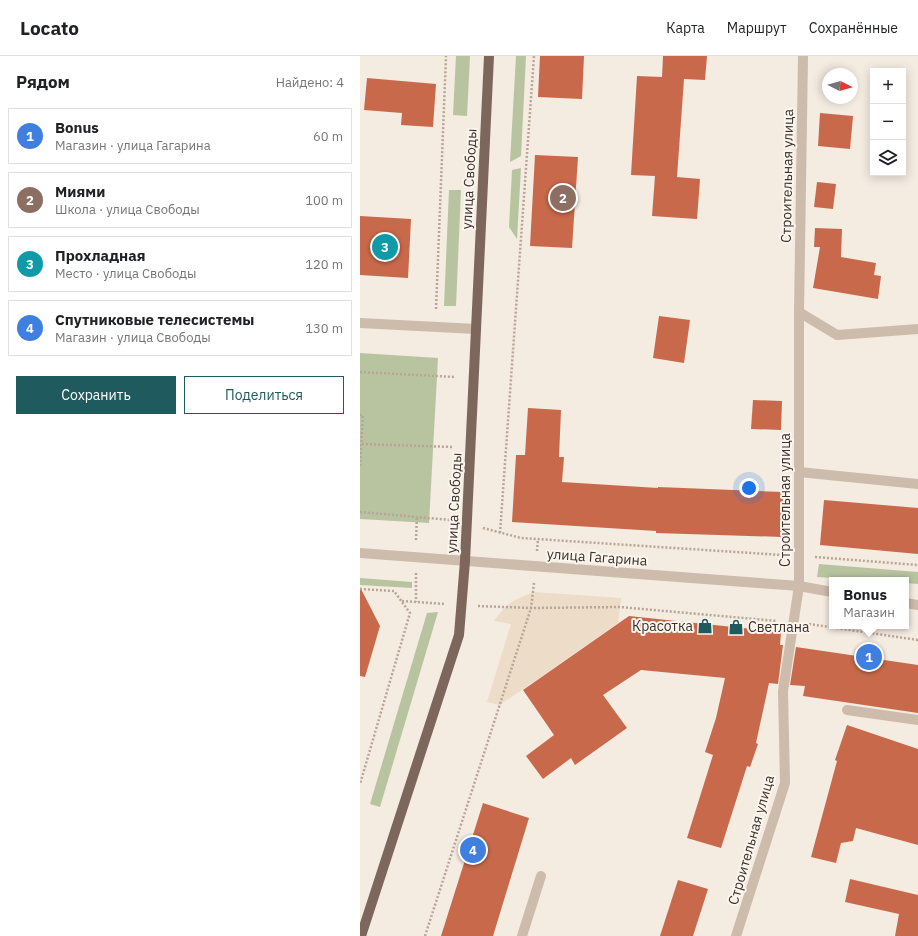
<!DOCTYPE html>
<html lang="ru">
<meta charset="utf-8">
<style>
:root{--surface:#fff;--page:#f6f6f6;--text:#202124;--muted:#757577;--line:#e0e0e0;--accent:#1f5a5e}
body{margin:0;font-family:"IBM Plex Sans",sans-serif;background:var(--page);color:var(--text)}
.controls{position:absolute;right:12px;top:12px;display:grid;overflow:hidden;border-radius:0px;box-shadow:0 2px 10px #0003}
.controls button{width:36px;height:36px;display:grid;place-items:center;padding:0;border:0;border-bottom:1px solid var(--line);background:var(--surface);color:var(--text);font:20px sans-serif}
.compass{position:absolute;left:462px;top:12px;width:36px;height:36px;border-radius:50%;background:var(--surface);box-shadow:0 2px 10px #0003;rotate:96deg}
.you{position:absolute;left:389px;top:432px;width:14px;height:14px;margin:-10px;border:3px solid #fff;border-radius:50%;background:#1a73e8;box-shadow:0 0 0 6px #1a73e833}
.badge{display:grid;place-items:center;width:26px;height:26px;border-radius:50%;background:var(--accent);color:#fff;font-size:13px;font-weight:700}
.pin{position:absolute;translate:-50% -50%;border:2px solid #fff;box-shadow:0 1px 4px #0006}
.popup{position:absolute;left:469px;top:521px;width:80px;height:52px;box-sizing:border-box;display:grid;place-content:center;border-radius:0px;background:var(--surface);filter:drop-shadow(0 1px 3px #0005);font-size:13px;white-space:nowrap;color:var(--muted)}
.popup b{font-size:15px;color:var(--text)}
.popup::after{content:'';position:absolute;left:50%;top:100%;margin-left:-8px;border:8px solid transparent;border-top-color:var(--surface)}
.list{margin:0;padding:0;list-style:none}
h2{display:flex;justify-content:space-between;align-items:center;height:52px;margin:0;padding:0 16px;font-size:17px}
h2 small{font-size:13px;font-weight:400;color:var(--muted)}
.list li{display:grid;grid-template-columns:26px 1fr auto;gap:12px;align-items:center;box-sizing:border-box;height:56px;margin:0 8px 8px;padding:0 8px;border:1px solid var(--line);border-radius:0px}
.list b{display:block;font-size:15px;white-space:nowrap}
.list p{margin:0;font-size:13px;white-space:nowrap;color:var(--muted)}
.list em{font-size:13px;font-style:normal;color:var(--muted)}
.actions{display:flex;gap:8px;padding:12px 16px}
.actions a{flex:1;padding:9px 0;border:1px solid var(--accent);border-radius:0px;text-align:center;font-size:14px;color:var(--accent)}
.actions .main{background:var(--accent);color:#fff}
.icon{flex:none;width:22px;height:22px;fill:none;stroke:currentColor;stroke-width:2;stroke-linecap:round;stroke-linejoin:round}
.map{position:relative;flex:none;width:558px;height:880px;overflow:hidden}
header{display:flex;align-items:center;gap:24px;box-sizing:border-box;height:56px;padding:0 20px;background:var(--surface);border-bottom:1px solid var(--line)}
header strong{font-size:19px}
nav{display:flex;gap:22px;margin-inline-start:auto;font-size:14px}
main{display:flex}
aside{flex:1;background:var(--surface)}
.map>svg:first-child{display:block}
.green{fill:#b8c4a0}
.plaza{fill:#ecdcc8}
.building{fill:#c8694b}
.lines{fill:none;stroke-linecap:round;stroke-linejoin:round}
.path{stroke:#b9a596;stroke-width:2.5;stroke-dasharray:2 2;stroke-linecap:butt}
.minor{stroke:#cdbbac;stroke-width:10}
.major{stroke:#7d675c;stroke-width:10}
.labels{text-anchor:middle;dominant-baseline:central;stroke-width:4;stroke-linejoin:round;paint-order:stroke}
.street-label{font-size:14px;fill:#3b302b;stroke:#fbf5ee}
.poi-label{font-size:14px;fill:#3b302b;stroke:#fbf5ee;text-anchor:end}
</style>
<header>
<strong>Locato</strong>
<nav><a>Карта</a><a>Маршрут</a><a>Сохранённые</a></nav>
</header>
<main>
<aside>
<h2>Рядом<small>Найдено: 4</small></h2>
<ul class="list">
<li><span class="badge" style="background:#3f7fe0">1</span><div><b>Bonus</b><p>Магазин · улица Гагарина</p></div><em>60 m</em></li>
<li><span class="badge" style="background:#8d6e63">2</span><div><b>Миями</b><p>Школа · улица Свободы</p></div><em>100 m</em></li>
<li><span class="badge" style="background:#0f9aa8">3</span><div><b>Прохладная</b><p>Место · улица Свободы</p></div><em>120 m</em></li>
<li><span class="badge" style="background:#3f7fe0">4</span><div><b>Спутниковые телесистемы</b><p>Магазин · улица Свободы</p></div><em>130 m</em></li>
</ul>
<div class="actions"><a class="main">Сохранить</a><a>Поделиться</a></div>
</aside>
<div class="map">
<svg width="558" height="880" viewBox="0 0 558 880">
<rect width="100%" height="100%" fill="#f4ebe1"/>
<!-- green -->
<g class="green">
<path d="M96,0h14l-3,60 -14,-1z"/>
<path d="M156,0h10l-5,100 -11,6z"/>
<path d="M161,112l-4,71 -8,-12 3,-57z"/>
<path d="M89,134h12l-5,116h-12z"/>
<path d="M0,297l78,5 -9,165 -69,-4z"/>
<path d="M459,508l99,8v12l-12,-1v-3h-45l-44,-3z"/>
<path d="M0,522l52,4v6l-52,-3z"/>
<path d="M78,556l-58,195 -10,-3 57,-191z"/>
</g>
<!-- plaza -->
<path class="plaza" d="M173,536l88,6 -3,25 -118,82 -13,-3 24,-78 -17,-3 11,-14 8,-6z"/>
<!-- building -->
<g class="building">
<path d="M180,0h44l-2,43 -44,-2z"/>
<path d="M303,0h44l-2,24 -21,-1 -7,98 23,2 -3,40 -45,-3 3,-40 -24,-1 6,-99 25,1z"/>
<path d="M7,22l69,6 -3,43 -32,-2 1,-12 -38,-3z"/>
<path d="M460,57l33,3 -3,33 -32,-3z"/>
<path d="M175,99l43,2 -6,91 -42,-2z"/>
<path d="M457,126l19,2 -3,25 -19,-2z"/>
<path d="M0,160l51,3 -3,59 -48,-3z"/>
<path d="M455,172l27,1 -1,28 35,6 -2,12 7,1 -3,23 -65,-11 7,-41h-6z"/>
<path d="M299,260l31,4 -6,43 -31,-5z"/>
<path d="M393,344l29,1 -1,29 -30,-1z"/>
<path d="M168,352l33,2 -2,47h5l-2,25 96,6v-1l125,5 -1,45 -126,-4v-2l-144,-9 4,-67h9z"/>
<path d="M464,444l94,8v46l-98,-9z"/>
<path d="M0,531l20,39 -15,51 -5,-1z"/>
<path d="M269,560l152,16 -1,13h3l-5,39 -9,-1 -13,60 2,1 -8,23 -3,-1 -26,82 -34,-10 26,-83 -8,-3 11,-34 9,-40 -84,-8 -38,25 24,33 -52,37 -4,-7 -28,21 -17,-23 28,-21 -31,-45z"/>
<path d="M436,591l122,18v48l-115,-17 2,-10 -15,-1z"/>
<path d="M487,669l71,24v96l-62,-17 -3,13 -12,2 -5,20 -25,-6 26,-96 -2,-1z"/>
<path d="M123,747l46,15 -36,118h-52z"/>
<path d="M490,823l68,16v41h-23l4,-22 -54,-12z"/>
<path d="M318,824l30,9 -15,47h-33z"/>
</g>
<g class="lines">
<!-- path -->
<g class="path">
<path d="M76,253l10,-253"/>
<path d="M0,316l95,5"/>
<path d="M0,359h3l-3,52"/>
<path d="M2,388l90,3"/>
<path d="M0,456l91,8"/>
<path d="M123,472l38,10 261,17"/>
<path d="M140,477l34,-477"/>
<path d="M56,484l1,-24"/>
<path d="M177,495l1,-12"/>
<path d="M455,501l103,8"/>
<path d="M56,517v29"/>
<path d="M0,533l34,2 16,22 -50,171"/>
<path d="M42,545l43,3"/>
<path d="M118,550l53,2 89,-1 157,14"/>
<path d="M449,568l109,16"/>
<path d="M65,880l106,-328 3,-25"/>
</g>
<!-- minor -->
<g class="minor">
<path d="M439,256l38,23 81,-6"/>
<path d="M0,267l116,6"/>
<path d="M439,416l119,12"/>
<path d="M0,497l439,33 33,6"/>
<path d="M546,547l12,2"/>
<path d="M487,654l71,10"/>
<path d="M162,880l19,-60"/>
<path d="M376,880l49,-153 -2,-92 16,-105v-274l4,-256"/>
</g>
<!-- major -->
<path class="major" d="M1,880l98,-301 6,-74 24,-505"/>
</g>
<!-- icons -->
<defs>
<g id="shop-bare" transform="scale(1.2)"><path d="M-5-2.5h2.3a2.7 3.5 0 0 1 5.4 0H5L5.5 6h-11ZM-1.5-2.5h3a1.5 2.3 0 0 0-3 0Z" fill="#1f5a5e" stroke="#fbf5ee" stroke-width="2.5" paint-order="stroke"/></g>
</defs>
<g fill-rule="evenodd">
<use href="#shop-bare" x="345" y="570"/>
<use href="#shop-bare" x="376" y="571"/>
</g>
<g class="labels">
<!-- street labels -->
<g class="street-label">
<text transform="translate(427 120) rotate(-89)">Строительная улица</text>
<text transform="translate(109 123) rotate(-87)">улица Свободы</text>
<text transform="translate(425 444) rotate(-90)">Строительная улица</text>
<text transform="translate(94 447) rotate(-87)">улица Свободы</text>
<text transform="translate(237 501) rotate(4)">улица Гагарина</text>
<text transform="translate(391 784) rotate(-74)">Строительная улица</text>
</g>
<!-- poi labels -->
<g class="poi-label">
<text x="333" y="570">Красотка</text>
<text x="388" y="571" text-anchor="start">Светлана</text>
</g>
</g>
</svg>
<div class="controls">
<button>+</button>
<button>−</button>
<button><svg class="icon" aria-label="layers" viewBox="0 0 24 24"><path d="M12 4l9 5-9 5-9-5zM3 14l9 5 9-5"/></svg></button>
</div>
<svg class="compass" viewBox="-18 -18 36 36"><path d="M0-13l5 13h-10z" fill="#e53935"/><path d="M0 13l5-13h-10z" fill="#757577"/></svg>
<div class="you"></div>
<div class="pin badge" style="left:509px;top:601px;background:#3f7fe0">1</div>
<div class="popup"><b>Bonus</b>Магазин</div>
<div class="pin badge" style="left:203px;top:142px;background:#8d6e63">2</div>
<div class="pin badge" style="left:25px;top:191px;background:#0f9aa8">3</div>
<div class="pin badge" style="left:113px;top:794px;background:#3f7fe0">4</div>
</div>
</main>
